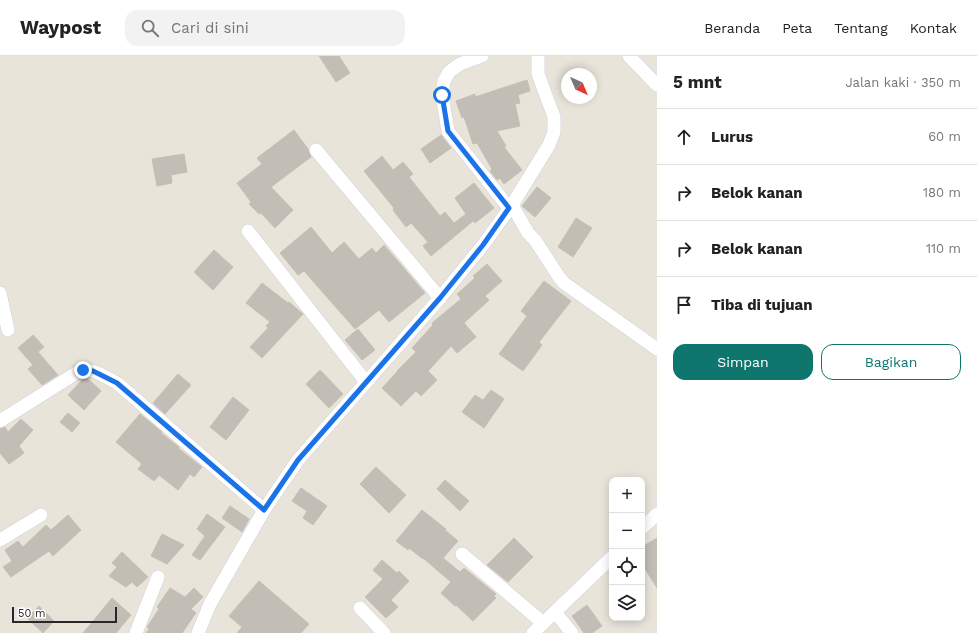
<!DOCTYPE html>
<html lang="id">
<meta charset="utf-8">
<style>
:root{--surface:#fff;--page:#f2f2f2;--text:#222;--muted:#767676;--line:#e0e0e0;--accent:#0f766e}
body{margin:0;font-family:"Work Sans",sans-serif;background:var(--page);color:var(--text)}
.controls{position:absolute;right:12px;bottom:12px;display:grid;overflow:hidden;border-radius:8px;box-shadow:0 2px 10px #0003}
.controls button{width:36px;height:36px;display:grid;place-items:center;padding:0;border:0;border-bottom:1px solid var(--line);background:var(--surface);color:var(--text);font:20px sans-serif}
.compass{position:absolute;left:561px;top:12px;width:36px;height:36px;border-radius:50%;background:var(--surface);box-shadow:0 2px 10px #0003;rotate:136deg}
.scale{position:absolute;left:12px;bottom:10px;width:105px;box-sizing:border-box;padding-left:4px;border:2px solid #272727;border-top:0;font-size:11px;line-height:14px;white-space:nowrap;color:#272727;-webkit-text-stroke:3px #fff;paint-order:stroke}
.stop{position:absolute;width:12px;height:12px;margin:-9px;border:3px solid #1a73e8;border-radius:50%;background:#fff}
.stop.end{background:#1a73e8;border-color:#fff;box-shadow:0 1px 4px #0008}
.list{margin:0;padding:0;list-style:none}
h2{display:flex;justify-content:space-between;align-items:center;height:52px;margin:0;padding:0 16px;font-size:17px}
h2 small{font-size:13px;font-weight:400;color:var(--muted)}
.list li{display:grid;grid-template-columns:26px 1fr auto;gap:12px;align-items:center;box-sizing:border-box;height:56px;padding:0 16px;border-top:1px solid var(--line)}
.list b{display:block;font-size:15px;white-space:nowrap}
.list em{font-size:13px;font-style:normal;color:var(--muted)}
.actions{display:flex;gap:8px;padding:12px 16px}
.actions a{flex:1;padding:9px 0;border:1px solid var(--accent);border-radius:12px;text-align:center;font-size:14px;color:var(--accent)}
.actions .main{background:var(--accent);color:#fff}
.icon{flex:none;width:22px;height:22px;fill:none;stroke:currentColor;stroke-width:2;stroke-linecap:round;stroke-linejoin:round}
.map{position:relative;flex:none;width:657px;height:577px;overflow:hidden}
header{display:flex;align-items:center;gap:24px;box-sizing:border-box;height:56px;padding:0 20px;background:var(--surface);border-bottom:1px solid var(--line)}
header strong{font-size:19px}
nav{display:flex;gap:22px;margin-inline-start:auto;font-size:14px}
.search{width:280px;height:36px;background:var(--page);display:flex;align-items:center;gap:10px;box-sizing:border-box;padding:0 14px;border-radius:12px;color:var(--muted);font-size:15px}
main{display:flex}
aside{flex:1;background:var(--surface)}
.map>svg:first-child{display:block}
.building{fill:#c2beb5;stroke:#c4c0b4}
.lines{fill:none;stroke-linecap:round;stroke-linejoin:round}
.minor-casing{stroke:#cfd0e0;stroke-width:14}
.minor{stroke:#fff;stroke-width:13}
.route{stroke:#1a73e8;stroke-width:5}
</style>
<header>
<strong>Waypost</strong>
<div class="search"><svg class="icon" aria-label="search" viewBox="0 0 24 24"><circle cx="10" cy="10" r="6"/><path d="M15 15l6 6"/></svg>Cari di sini</div>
<nav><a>Beranda</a><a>Peta</a><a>Tentang</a><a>Kontak</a></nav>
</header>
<main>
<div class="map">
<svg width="657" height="577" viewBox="0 0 657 577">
<rect width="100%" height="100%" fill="#e9e4da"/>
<!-- building -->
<g class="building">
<path d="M319,0h20l11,17 -14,9z"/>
<path d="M527,24l3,11 -12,4 2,8 -5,1 5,22 -23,5 9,15 -2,1 18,23 -18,14 -4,-6 -3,2 -7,-9 2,-2 -15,-26 -4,1 -9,-27 -2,1 -6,-17 19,-7v3z"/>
<path d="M294,74l14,19 3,8 -40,30 22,23 -18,18 -14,-15 -2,1 -10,-10 2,-2 -14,-19 25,-19 -5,-6z"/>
<path d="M441,79l10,13 -21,15 -9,-14z"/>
<path d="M184,98l3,18 -16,3 1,8 -15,3 -5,-27z"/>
<path d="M382,100l11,14 10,-8 10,12 -4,3 31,39 5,-4 9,11 12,-9 -11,-16 19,-15 20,25 -19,15 -2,-2 -42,35 -8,-10 5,-4 -17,-19 -5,4 -13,-17 1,-2 -30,-37z"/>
<path d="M537,131l14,11 -16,19 -13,-11z"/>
<path d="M576,162l16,10 -19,29 -15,-10z"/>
<path d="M311,171l21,26 12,-11 15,17 13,-11 4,5 8,-8 41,48 -36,29 -10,-12 -24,19 -51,-58 -6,4 -18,-22z"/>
<path d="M214,194l19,17 -20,23 -19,-18z"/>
<path d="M487,208l15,17 -17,15 4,4 -25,23 12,14 -19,16 -6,-7 -23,25 9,9 -16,16 -5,-5 -15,15 -19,-18 15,-16v-1l19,-19 -4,-4 21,-23 -1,-2 29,-24 -4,-5 18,-16 -2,-2z"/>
<path d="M544,225l27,20 -32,41 3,3 -19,26 -24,-17 28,-38 -6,-5z"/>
<path d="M262,227l26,20 1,-1 14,12 -41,44 -12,-11 18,-19 -2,-2 4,-4 -24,-19z"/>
<path d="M358,273l17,21 -13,10 -17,-20z"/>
<path d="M33,279l11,12 -6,5 20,23 -16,10 -14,-16 5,-4 -15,-17z"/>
<path d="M320,314l23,24 -14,14 -23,-24z"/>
<path d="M178,318l13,11 -26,29 -12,-11z"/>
<path d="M84,322h3l14,13 -17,19 -16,-15z"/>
<path d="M491,334l13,9 -20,29 -22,-16 13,-17 8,5z"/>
<path d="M233,341l16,13 -23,30 -16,-13z"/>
<path d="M68,357l12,10 -8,9 -12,-10z"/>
<path d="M140,358l22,18 -1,1 18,14 -1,1 24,19 -8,10 -4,-3 -12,16 -19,-15 -5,6 -16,-12 4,-5 -26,-22z"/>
<path d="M21,363l12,11 -14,16 5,7 -15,11 -9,-11v-24l5,-2 3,5z"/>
<path d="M376,411l30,28 -17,18 -29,-29z"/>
<path d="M445,424l24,21 -9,10 -23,-22z"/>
<path d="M301,432l26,18 -14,19 -10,-7 4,-7 -15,-10z"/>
<path d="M230,450l19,13 -7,13 -20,-14z"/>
<path d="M422,454l24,19 -1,1 13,11 -15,17 17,14 4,-4 32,26 -2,2 2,2 -23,23 -17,-16 -1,1 -14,-13 10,-11 -28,-24v1l-14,-11 -1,2 -12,-9z"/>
<path d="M207,458l18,13 -25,33 -8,-5 13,-19 -8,-7z"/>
<path d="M68,459l13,15 -28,26 -4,-5 -38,26 -8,-10 9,-6 -7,-11 13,-9 5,6 23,-22 5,5z"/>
<path d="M162,478l22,11 -17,19 -16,-8z"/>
<path d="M514,482l19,19 -25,25 -21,-17z"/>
<path d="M657,482v50l-15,-24v-17z"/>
<path d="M122,496l26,25 -11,10 -5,-5 -6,5 -17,-11 8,-9 -5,-4z"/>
<path d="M382,504l15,13 2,-2 10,10 -18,19 7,7 -12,11 -21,-21 18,-18 -10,-9z"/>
<path d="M259,525l50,43 -8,9h-64l5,-6 -13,-11z"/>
<path d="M170,532l15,9 9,-9 9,9 -12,12 5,4 -14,20h-36l3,-4 -2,-2 12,-18 -2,-2z"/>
<path d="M112,542l19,17 -15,18h-33z"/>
<path d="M587,549l15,21 -10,7h-8l-12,-17z"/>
<path d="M39,550l15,15 -11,12 -16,-15z"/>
</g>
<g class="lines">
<!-- minor casing -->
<g class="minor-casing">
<g id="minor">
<path d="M482,0l-22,8 -11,8 -5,9 -2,14 6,36 61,77"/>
<path d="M629,0l28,29"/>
<path d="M316,94l124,148"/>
<path d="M512,149l16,28 7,7 24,37 5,6 93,66"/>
<path d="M248,175l118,151"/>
<path d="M0,237l8,37"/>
<path d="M0,365l78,-49c13,-6 27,5 39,11l147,127"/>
<path d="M642,472l15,-14"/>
<path d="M0,484l41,-25"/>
<path d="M462,498l81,69"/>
<path d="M360,552l24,25"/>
<path d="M555,556l17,21"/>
<path d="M136,577l22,-56"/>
<path d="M198,577l12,-29 54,-94 34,-50 142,-162 43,-53 29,-40 37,-60 5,-13v-15l-16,-43v-18"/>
<path d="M533,577l79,-76"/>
</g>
</g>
<!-- minor -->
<use href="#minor" class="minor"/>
</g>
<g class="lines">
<!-- route -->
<path class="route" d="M83,314l10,1 24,12 147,127 34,-50 142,-162 43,-53 26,-37 -61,-77 -6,-36"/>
</g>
</svg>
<div class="controls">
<button>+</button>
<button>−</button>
<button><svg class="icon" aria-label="locate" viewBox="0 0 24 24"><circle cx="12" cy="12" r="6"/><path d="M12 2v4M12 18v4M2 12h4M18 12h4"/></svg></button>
<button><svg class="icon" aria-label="layers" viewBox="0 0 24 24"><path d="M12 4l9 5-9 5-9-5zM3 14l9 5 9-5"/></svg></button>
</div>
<svg class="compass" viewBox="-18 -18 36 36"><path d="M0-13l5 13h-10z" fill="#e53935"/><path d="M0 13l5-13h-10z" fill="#767676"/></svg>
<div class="scale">50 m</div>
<div class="stop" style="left:442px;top:39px"></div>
<div class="stop end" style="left:83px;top:314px"></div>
</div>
<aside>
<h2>5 mnt<small>Jalan kaki · 350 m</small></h2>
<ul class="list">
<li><svg class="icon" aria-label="ahead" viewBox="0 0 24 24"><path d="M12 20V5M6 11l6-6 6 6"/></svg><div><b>Lurus</b></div><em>60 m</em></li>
<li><svg class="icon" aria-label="right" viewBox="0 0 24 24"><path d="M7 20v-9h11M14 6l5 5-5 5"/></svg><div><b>Belok kanan</b></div><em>180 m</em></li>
<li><svg class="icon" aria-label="right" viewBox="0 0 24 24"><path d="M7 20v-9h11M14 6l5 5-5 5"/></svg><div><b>Belok kanan</b></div><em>110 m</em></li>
<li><svg class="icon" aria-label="arrive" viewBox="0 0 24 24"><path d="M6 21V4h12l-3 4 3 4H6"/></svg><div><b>Tiba di tujuan</b></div></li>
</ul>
<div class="actions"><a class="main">Simpan</a><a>Bagikan</a></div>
</aside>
</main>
